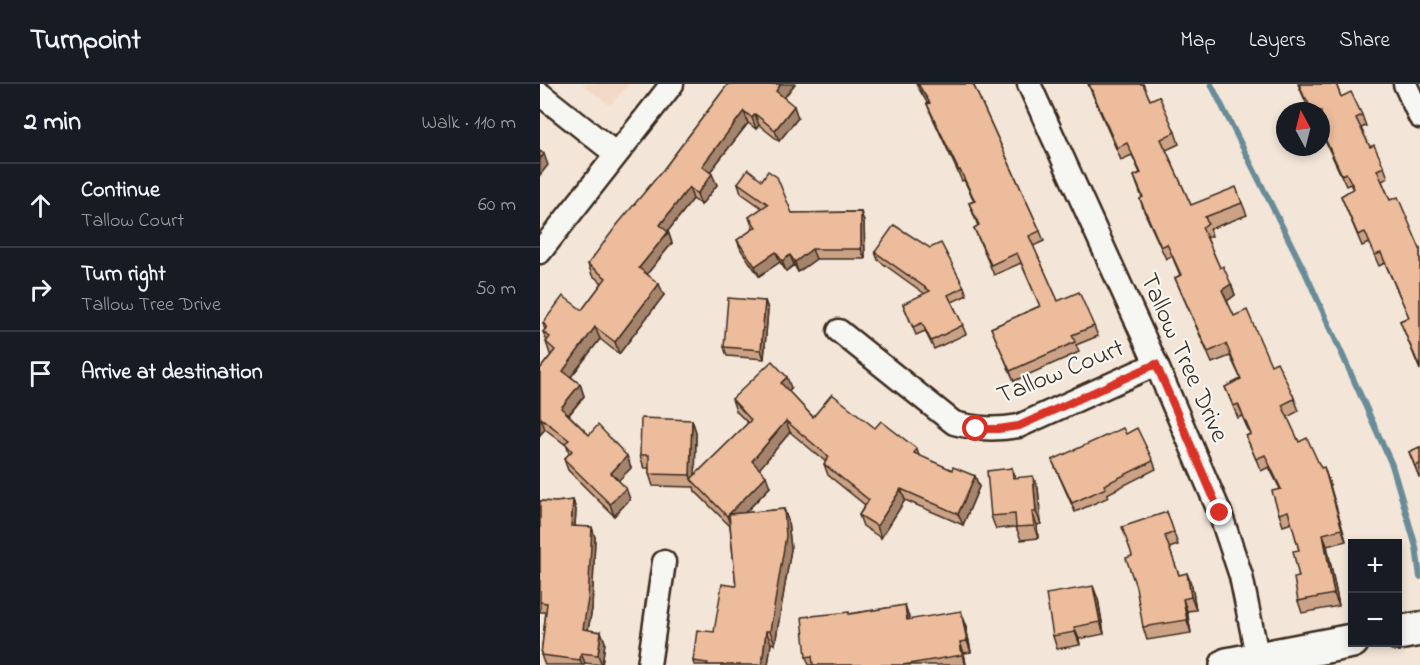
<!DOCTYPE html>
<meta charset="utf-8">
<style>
:root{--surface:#171b24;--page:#242831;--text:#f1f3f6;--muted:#9ea1a6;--line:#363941}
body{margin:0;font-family:"Indie Flower",sans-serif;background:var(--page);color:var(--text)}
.controls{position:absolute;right:18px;bottom:18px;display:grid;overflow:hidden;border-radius:0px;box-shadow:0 3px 9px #0003}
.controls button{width:54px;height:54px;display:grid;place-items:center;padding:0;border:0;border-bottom:2px solid var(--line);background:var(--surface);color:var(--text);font:30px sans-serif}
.compass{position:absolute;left:736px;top:18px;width:54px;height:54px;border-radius:50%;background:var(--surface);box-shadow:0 3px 9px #0003;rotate:353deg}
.stop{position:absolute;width:18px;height:18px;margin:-14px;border:4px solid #d93025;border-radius:50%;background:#fff}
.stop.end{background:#d93025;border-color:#fff;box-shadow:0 2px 6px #0008}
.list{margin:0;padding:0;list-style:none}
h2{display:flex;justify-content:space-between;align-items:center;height:78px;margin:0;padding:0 24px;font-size:26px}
h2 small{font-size:20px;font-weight:400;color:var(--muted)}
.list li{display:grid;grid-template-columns:39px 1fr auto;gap:18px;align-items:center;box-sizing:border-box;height:84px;padding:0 24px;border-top:2px solid var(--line)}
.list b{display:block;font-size:22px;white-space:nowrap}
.list p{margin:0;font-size:20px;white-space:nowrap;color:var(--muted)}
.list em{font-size:20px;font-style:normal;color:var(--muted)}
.icon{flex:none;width:33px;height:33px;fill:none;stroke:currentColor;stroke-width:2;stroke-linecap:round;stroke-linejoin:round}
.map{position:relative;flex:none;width:880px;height:581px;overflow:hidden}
header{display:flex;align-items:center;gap:36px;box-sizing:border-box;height:84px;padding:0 30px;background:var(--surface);border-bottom:2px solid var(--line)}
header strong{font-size:28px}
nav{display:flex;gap:33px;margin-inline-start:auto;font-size:21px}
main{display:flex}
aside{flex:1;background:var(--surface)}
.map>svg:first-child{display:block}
.built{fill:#f1d9c6}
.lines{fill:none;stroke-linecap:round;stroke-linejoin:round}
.stream{stroke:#698c98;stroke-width:6}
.street-casing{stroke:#3b2a1e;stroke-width:27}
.secondary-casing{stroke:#3b2a1e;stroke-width:38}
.street{stroke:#f6f6f2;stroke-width:22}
.secondary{stroke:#f6f6f2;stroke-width:33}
.wall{fill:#cba286;stroke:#3b2a1e;stroke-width:1.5}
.shaded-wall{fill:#a5846d;stroke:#3b2a1e;stroke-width:1.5}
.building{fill:#ecbc9c;stroke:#3b2a1e;stroke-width:1.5}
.route{stroke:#d93025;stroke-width:8}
.labels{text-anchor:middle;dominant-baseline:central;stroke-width:4.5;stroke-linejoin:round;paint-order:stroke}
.street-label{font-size:26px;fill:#3b2a1e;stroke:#f6f6f2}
</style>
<header>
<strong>Turnpoint</strong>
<nav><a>Map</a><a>Layers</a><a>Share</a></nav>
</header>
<main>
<aside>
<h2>2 min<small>Walk · 110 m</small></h2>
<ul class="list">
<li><svg class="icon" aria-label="ahead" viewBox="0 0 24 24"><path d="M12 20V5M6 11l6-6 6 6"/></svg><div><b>Continue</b><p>Tallow Court</p></div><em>60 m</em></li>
<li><svg class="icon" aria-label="right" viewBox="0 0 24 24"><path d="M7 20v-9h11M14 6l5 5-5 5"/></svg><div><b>Turn right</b><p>Tallow Tree Drive</p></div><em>50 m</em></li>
<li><svg class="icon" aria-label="arrive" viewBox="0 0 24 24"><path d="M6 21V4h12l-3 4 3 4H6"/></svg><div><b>Arrive at destination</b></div></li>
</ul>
</aside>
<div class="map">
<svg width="880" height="581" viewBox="0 0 880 581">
<rect width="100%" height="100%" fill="#f3e5d8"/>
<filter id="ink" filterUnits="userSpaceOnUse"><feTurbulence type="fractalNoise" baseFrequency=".0167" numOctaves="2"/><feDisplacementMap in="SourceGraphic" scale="12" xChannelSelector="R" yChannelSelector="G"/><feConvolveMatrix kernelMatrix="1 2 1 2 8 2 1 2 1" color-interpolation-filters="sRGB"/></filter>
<g filter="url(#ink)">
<!-- built -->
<path class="built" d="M42,0h47l-19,21z"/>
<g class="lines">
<!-- stream -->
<path class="stream" d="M671,0l95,190 86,191 24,82 4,30"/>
<!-- street casing -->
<g class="street-casing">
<g id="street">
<path d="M489,0l127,280 64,149 21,63 18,89"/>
<path d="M865,0l15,33"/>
<path d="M0,10l76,60"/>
<path d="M0,168l132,-168"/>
<path d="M299,247l115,92c23,6 41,7 65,3l137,-62"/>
<path d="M109,581l15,-103"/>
</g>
</g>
<!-- secondary casing -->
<g class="secondary-casing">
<g id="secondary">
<path d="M858,549l22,-4"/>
<path d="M687,581l125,-24"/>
</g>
</g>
<!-- street -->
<use href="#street" class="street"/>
<!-- secondary -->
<use href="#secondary" class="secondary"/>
</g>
<!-- wall -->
<g class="wall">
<path d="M188,0l56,14 14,20 -19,23 -20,-16 -3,4 -8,-6 -38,49 7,13 -16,20 -8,-6 -25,32 4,12 -25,31 17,21 -45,59 -19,-15 -29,38 9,7 4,12 -15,19 20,20 38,21 4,12 -13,12 12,19 -16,17 -46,-46 -4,-11 5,-5 -2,-8 -22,-17 -5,6v-66l11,-14 -1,-1 -4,-12 1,-1 -4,-9 2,-2 -2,-7 39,-13 20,-27 -10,-8 -4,-11 75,-94z"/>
<path d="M376,0h57l67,147 4,10 -11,5 25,55 36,25 4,10 -22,9 3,7 -65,29 -23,-53 49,-22 -19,-43 -27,12 -20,-47 4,-2 -9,-23 5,-2 -10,-21 -2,1 -31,-67 -4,-10h1z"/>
<path d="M548,0h55l7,16 25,32 4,12 -13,6 25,55 51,-2 5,12 -37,14 2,7 -5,2 13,30 11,16 4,11 -8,6 7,15 59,79 6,16 -12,6 12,25 22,26 7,11 18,62 -19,5 12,60 -37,7 -4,-12 1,-51 -7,-27 -9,3 -4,-12 1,-25 -11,-22 -8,4 -15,-35 4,-2 -8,-18 -4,2 -13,-31 16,-8 -11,-23 -18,7 -37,-85 5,-3 -8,-19 -6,3 -22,-48 -4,-12 2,-1 -8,-22 6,-3 -8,-18 -11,5z"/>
<path d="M758,0h38l5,13 21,18 4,11 -5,2 9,19 14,20 4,11 -6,3 8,19 30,49v121l-20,-49 9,-4 -24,-54 -6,3 -10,-23 -7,3 -21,-50 12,-7 -3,-5 -4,2 -25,-54v-21h-10l-1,-2 -1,1z"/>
<path d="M198,99l54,30 69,-1 3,10 1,37h-49l-18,13 -4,-7 -8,6 -6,-9 -21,14 -18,-26 -4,-10 16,-11 -4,-12 13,-9 -21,-15z"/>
<path d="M335,168l89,35 3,8 -15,7 14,32 -32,15 -9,-18 -9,4 -13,-31 22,-10 -47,-34z"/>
<path d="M225,217l3,8 -4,50 -37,-3 -3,-9z"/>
<path d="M251,304l-3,3 25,26 62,11 42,21 2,7 33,14 23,6 4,11 -16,38 -58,-25 -24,38 -18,-12 -4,-11 6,-10 -37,-30 -4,-11 2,-2 -36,-30 -31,37 11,18 -25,26 39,-4 4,12 3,28 -16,95 -4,-1 -3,22h-74l-1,-4 21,-29 22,-46 -6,-60 -35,-35 -1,-4 -41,-1 -4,-12v-6h-5l-4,-13 52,-35 4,12 -1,43 53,-52 -12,-12 -4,-12z"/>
<path d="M586,350l27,27 3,8 -49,25 2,3 -34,15 -23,-52z"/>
<path d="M880,363v30h-1l-10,-25z"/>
<path d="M472,384l3,9 23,11 3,36 -4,1 1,13 -17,2 -5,-13 -20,2 -5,-13z"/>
<path d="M33,416l3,10 -1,16 20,11 -3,72 -4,21 13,2 4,10 -3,23 -17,-2 -1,2h-39l-4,-10 5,-43h-6v-111l16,1z"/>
<path d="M627,428l11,33 -9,3 10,27 13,11 4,24 -9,1 4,22 -44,7 -4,-13z"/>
<path d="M558,515l6,35 -25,5 1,6 -23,4 -4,-13z"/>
<path d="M365,521l4,15 56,2 6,30 -7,1 2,12h-157l-3,-8 44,-43z"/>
</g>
<!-- shaded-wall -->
<g class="shaded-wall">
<path d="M241,0h14l-15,19 -4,-12z"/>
<path d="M254,22l4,12 -19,23 -4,-11z"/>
<path d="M204,27l4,12 -42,54 -4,-11z"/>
<path d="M215,30l4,11 -3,4 -4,-11z"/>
<path d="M4,70l4,11 -8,10v-16z"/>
<path d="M172,90l5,11 -16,20 -4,-11z"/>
<path d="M149,103l4,12 -29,37 -4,-11z"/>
<path d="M321,128l3,10 1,37 -4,-10z"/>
<path d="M128,148l4,11 -29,36 -4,-11z"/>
<path d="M272,165l4,10 -18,13 -3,-10z"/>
<path d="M236,168l4,10 -21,14 -4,-10z"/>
<path d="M250,171l4,10 -8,6 -4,-10z"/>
<path d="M119,200l5,11 -45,59 -4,-12z"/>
<path d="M691,200l4,11 -9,7 -4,-12z"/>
<path d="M225,217l3,8 -4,50 -3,-9z"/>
<path d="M55,243l5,12 -33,43 -4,-11z"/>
<path d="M247,293l4,11 -6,7 -4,-12z"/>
<path d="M40,300l4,12 -19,23 -4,-11z"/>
<path d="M1,334l4,11 -5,6v-16z"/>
<path d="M152,336l4,12 -1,51 -3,-2 -2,-6z"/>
<path d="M246,337l4,11 -34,41 -4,-12z"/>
<path d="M87,372l4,12 -16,16 -4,-11z"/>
<path d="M784,383l4,12 18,62 -4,-12z"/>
<path d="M226,392l4,11 -39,40 -4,-11z"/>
<path d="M435,392l4,11 -16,38 -5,-11z"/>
<path d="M493,392l5,12 3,36 -5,-12z"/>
<path d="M86,404l4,11 -16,17 -4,-12z"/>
<path d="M361,405l4,11 -24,38 -4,-12z"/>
<path d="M33,416l3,10 -2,26 -3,-10z"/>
<path d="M244,425l4,12 3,28 -16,95 -5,-13z"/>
<path d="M492,428l5,13 1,13 -4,-12z"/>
<path d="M52,443l3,10 -3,72 -6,30 -3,-10z"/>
<path d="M783,450l4,12 12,60 -5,-12z"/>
<path d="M647,489l5,13 4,24 -5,-13z"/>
<path d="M553,502l5,13 6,35 -4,-12z"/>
<path d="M643,515l4,12 4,22 -4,-13z"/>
<path d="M365,521l4,12 2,15 -4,-12z"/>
<path d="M421,527l4,11 6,30 -4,-11z"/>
<path d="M534,543l5,12 1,6 -5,-13z"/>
<path d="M226,547l5,12 -3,22h-6z"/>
<path d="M61,548l4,10 -3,23 -4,-10z"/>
<path d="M420,558l4,11 2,12 -4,-10z"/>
<path d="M41,569l4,10 -1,2h-2l-2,-5z"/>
</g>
<!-- building -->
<g class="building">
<path d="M188,0h53l-5,7 18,15 -19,24 -20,-16 -3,4 -8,-7 -42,55 10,8 -15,20 -8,-7 -29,38 8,7 -29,36 20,16 -44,58 -20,-15 -32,44 17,13 -19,24 28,27 9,-10 29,31 -16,17 15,15 -16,16 -46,-45 8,-8 -7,-8 4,-3 -28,-22 -1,1v-50l15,-19 -9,-8 4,-5 -7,-5 4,-5 -4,-4 20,-27 19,14 24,-32 -18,-14 29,-39 46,-55z"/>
<path d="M378,0h55l67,147 -11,5 29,65 21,-9 15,34 -22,9 3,7 -65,29 -19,-43 49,-22 -23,-53 -26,12 -17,-37 5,-3 -10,-22 6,-2 -15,-31 -1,1 -32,-67 3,-1z"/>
<path d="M549,0h54l7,16 9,-4 16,36 -14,7 30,66 45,-18 6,16 -37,14 3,7 -6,3 18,41 3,-2 8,18 -9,6 12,26 13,-6 24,55 6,-3 16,33 1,4 -12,6 17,37 8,-4 14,30 3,-1 18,62 -19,5 11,60 -36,7 -4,-23 5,-1 -6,-26 6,-1 -11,-39 -9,3 -7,-23 9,-2 -16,-34 -9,4 -10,-23 5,-2 -13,-30 -4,2 -9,-19 16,-8 -15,-35 -18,8 -33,-74 6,-3 -14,-31 -6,3 -21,-48 3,-2 -9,-21 7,-3 -14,-30 -10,5z"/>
<path d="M759,0h37l5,13 10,-5 11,23 -6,3 14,29 4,-2 10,22 -7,3 13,30 8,-3 22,52v119l-20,-47 9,-4 -28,-64 -6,2 -10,-23 -7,3 -17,-39 13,-8 -8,-15 -4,2 -21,-45v-19h-9l-6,-13 -1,1z"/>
<path d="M0,67l4,3 -4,5z"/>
<path d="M208,85l14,11 6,-9 9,6 15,36 69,-1v37h-49l-17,13 -5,-7 -8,6 -6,-9 -21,14 -18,-26 19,-13 -7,-10 19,-13 -30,-21z"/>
<path d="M354,141l36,23 11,-5 23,44 -16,8 15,30 -32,16 -9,-18 -9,4 -10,-23 27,-13 -55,-39z"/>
<path d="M188,214l37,3 -4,49 -37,-3z"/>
<path d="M232,277l15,16 -6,6 32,34 19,-23 43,34 6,-7 36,28 -3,4 38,17 1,-3 22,9 -17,38 -57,-25 -24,37 -18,-11 10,-15 -45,-36 5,-7 -43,-36 -34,40 14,15 -39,40 -36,-37 60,-59 -19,-21z"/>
<path d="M101,334l51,2 -2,55 -41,-1v-19h-9z"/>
<path d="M583,344l3,6 11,-6 16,33 -49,24 2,3 -34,15 -20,-43z"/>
<path d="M880,363v17l-5,2 -6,-14z"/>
<path d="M472,384l1,10 20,-2 3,36h-4l2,14 -18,1 -1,-13 -24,2 -4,-45z"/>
<path d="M33,416l-2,26 21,1 -4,72 -5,30 18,3 -3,23 -17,-2 -1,7 -39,-5 6,-52 -7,-1v-101l16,1z"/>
<path d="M244,425l2,27 -16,95h-4l-4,34h-55l1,-2 -15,-2 4,-31 17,2 8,-48 14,2 -7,-72z"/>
<path d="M627,428l7,20 -9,4 14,39 8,-2 4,24 -8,2 4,21 -44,7 -7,-40 -10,-29 6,-2 -1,-4 -9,-25z"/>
<path d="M553,502l7,36 -26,5 1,5 -22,4 -7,-42z"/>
<path d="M365,521l2,15 54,-9 6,30 -7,1 2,13 -59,10h-90l-1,-9 -6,1 -4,-40 47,-5v2z"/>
</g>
</g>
<g class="lines" filter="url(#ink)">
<!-- route -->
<path class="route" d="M436,345h22l21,-3 137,-62 64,149"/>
</g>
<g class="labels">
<!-- street labels -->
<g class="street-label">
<text transform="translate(643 274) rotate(66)">Tallow Tree Drive</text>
<text transform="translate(521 289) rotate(-22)">Tallow Court</text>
</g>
</g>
</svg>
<div class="controls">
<button>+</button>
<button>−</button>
</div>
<svg class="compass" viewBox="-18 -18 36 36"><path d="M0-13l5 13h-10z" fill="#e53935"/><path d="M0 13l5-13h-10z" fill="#9ea1a6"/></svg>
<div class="stop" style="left:436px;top:345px"></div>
<div class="stop end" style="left:680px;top:429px"></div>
</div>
</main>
